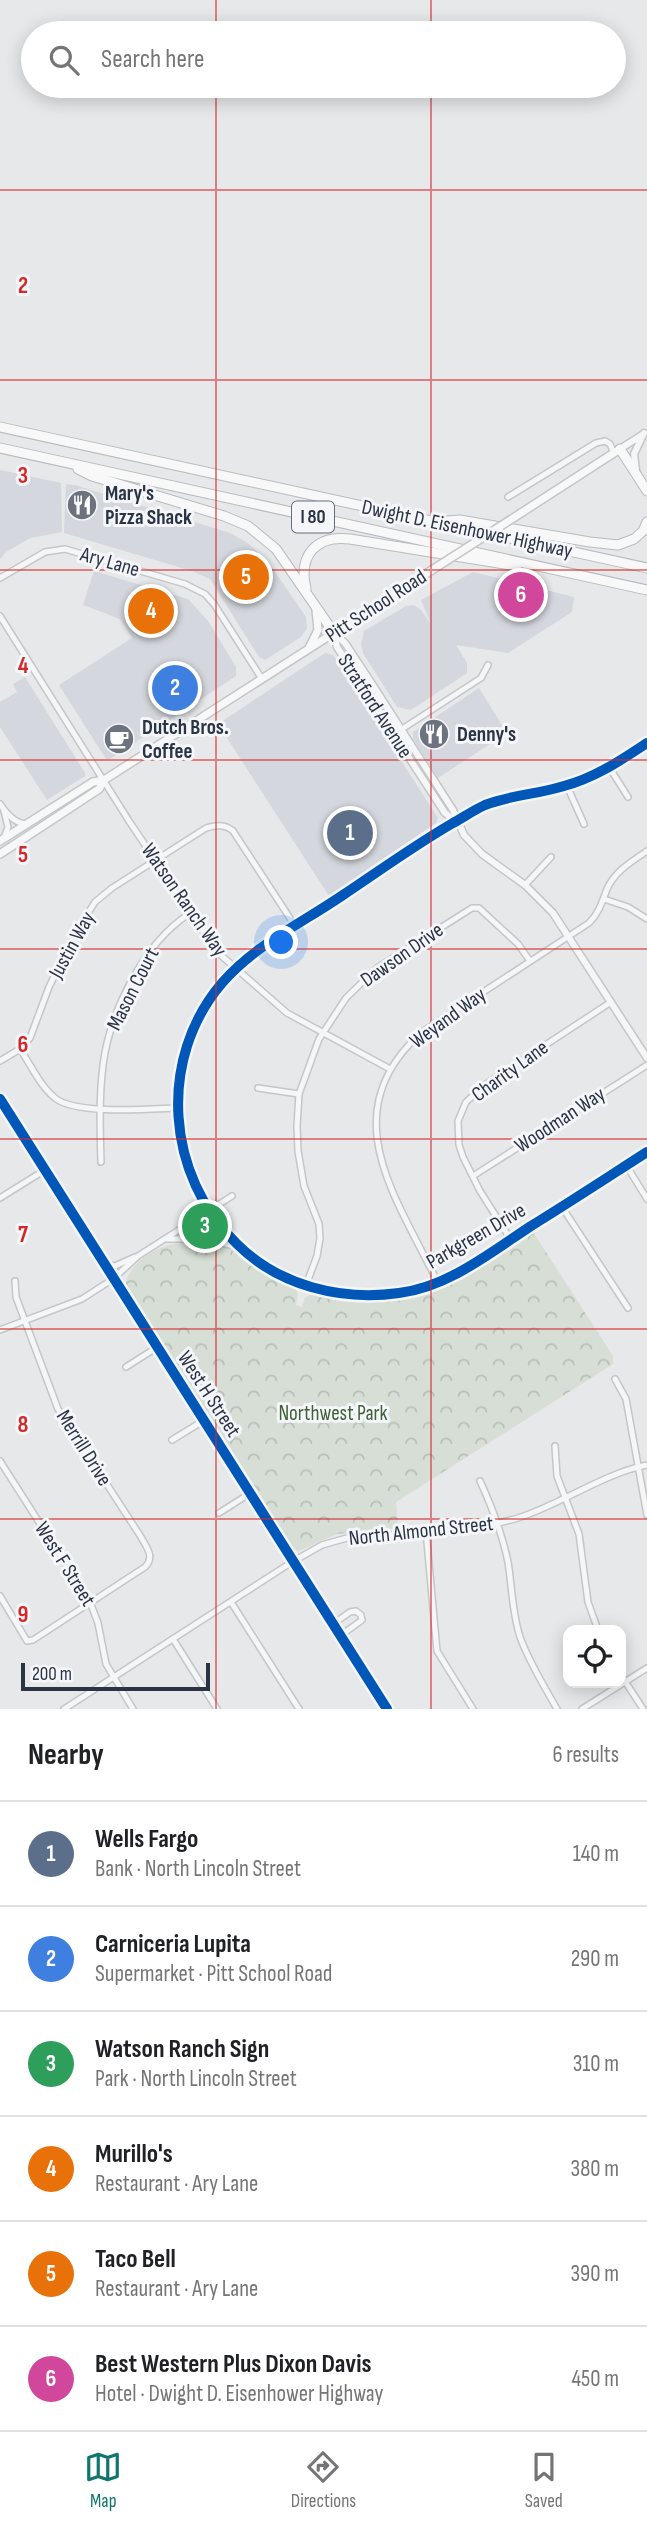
<!DOCTYPE html>
<meta charset="utf-8">
<style>
:root{--surface:#fff;--page:#f6f6f6;--text:#202124;--muted:#757577;--line:#e0e0e0;--accent:#0f766e}
body{margin:0;font-family:"Sofia Sans Condensed",sans-serif;background:var(--page);color:var(--text)}
.controls{position:absolute;right:21px;bottom:21px;display:grid;overflow:hidden;border-radius:14px;box-shadow:0 4px 18px #0003}
.controls button{width:63px;height:63px;display:grid;place-items:center;padding:0;border:0;border-bottom:2px solid var(--line);background:var(--surface);color:var(--text);font:35px sans-serif}
.scale{position:absolute;left:21px;bottom:18px;width:189px;box-sizing:border-box;padding-left:7px;border:4px solid #2b3445;border-top:0;font-size:19px;line-height:24px;white-space:nowrap;color:#2b3445;-webkit-text-stroke:5px #f4f6f9;paint-order:stroke}
.you{position:absolute;left:282px;top:943px;width:24px;height:24px;margin:-18px;border:5px solid #fff;border-radius:50%;background:#1a73e8;box-shadow:0 0 0 10px #1a73e833}
.badge{display:grid;place-items:center;width:46px;height:46px;border-radius:50%;background:var(--accent);color:#fff;font-size:23px;font-weight:700}
.pin{position:absolute;translate:-50% -50%;border:4px solid #fff;box-shadow:0 2px 7px #0006}
.list{margin:0;padding:0;list-style:none}
h2{display:flex;justify-content:space-between;align-items:center;height:91px;margin:0;padding:0 28px;font-size:30px}
h2 small{font-size:23px;font-weight:400;color:var(--muted)}
.list li{display:grid;grid-template-columns:46px 1fr auto;gap:21px;align-items:center;box-sizing:border-box;height:105px;padding:0 28px;border-top:2px solid var(--line)}
.list b{display:block;font-size:26px;white-space:nowrap}
.list p{margin:0;font-size:23px;white-space:nowrap;color:var(--muted)}
.list em{font-size:23px;font-style:normal;color:var(--muted)}
.icon{flex:none;width:38px;height:38px;fill:none;stroke:currentColor;stroke-width:2;stroke-linecap:round;stroke-linejoin:round}
.map{position:relative;flex:none;width:647px;height:1709px;overflow:hidden}
.search{position:absolute;background:var(--surface);box-shadow:0 4px 18px #0003;left:21px;right:21px;top:21px;height:77px;display:flex;align-items:center;gap:18px;box-sizing:border-box;padding:0 24px;border-radius:38px;color:var(--muted);font-size:26px}
.sheet{height:721px;background:var(--surface)}
nav{display:flex;justify-content:space-around;align-items:center;box-sizing:border-box;height:98px;border-top:2px solid var(--line);background:var(--surface);font-size:19px;color:var(--muted)}
nav a{display:grid;justify-items:center;gap:4px}
nav .on{color:var(--accent)}
.map>svg:first-child{display:block}
.built{fill:#d4d7dd}
.park{fill:url(#park-crowns)}
.lines{fill:none;stroke-linecap:round;stroke-linejoin:round}
.minor-casing{stroke:#c4c6c8;stroke-width:8}
.tertiary-casing{stroke:#c4c6c8;stroke-width:9}
.secondary-casing{stroke:#c4c6c8;stroke-width:10}
.motorway-casing{stroke:#b8bbbf;stroke-width:11}
.minor{stroke:#f5f6f7;stroke-width:5}
.tertiary{stroke:#f5f6f7;stroke-width:6}
.secondary{stroke:#f8f8f8;stroke-width:7}
.motorway{stroke:#f8f8f8;stroke-width:9}
.secondary-bridge-casing{stroke:#c4c6c8;stroke-width:10;stroke-linecap:butt}
.secondary-bridge{stroke:#f8f8f8;stroke-width:7}
.cycleway-casing{stroke:#f4f6f9;stroke-width:15}
.cycleway{stroke:#0057b8;stroke-width:10}
.grid{fill:none;stroke:#d62828;stroke-width:2;stroke-opacity:0.55}
.labels{text-anchor:middle;dominant-baseline:central;stroke-width:6;stroke-linejoin:round;paint-order:stroke}
.shield{fill:#f4f6f9;stroke:#676e7b;stroke-width:2}
.shield-label{font-size:19px;font-weight:bold;fill:#2b3445}
.poi-label{font-size:21px;font-weight:bold;fill:#2b3445;stroke:#f4f6f9;text-anchor:start}
.street-label{font-size:21px;fill:#2b3445;stroke:#f4f6f9}
.park-label{font-size:21px;fill:#3f6138;stroke:#f4f6f9}
.grid-label{font-size:23px;text-anchor:middle;font-weight:bold;fill:#d62828;stroke:#f4f6f9;stroke-width:6;stroke-linejoin:round;paint-order:stroke}
</style>
<div class="map">
<svg width="647" height="1709" viewBox="0 0 647 1709">
<defs>
<pattern id="park-crowns" width="20" height="18" patternUnits="userSpaceOnUse" patternTransform="scale(1.75)"><rect width="20" height="18" fill="#d6ded6"/><path d="M2 6a3 3 0 1 1 6 0M12 15a3 3 0 1 1 6 0" fill="none" stroke="#b8bfb9"/></pattern>
</defs>
<rect width="100%" height="100%" fill="#e6e8ea"/>
<!-- built -->
<g class="built">
<path d="M0,470l61,13 1,49 -32,6 -24,14 -6,7z"/>
<path d="M66,484l9,1 155,48 19,11 20,19 37,54 1,11 -6,9 -36,23 -6,-3 -49,-78 -18,-8 -128,-38z"/>
<path d="M94,571l94,28 20,22 28,46v9l-126,83h-4l-47,-74 73,-47 -12,-19 -37,-14z"/>
<path d="M473,572l101,25 -2,15 -64,41 -52,-8 11,18v10l-56,37 -14,-3 -34,-54 -2,-9 3,-13 42,-25 8,-1 7,5 10,14 -10,-24z"/>
<path d="M325,653l8,2 105,163 -2,5 -107,73 -111,-172z"/>
<path d="M25,677l60,96v3l-38,24 -47,-73v-25l17,-10 -4,-8z"/>
<path d="M479,688l28,45 -69,45 -25,-39v-7z"/>
</g>
<!-- park -->
<path class="park" d="M533,1232l80,124v8l-217,138 2,26 -61,6 -39,17 -7,-3 -4,-5 -162,-258c9,-37 62,-51 95,-40 17,6 31,18 46,28 10,6 26,9 32,20l-2,12 6,2 3,-9 6,-4c14,2 28,7 43,7 70,5 123,-32 179,-69z"/>
<g class="lines">
<!-- minor casing -->
<g class="minor-casing">
<g id="minor">
<path d="M508,497l88,-54 9,-2 5,3 4,9"/>
<path d="M0,578l45,-26 20,-3 120,35 20,10 9,10 48,75"/>
<path d="M0,616l129,205 87,130 71,62 103,56"/>
<path d="M399,731l82,-53 7,-13"/>
<path d="M609,767l19,30"/>
<path d="M567,786l17,38"/>
<path d="M0,804c6,9 16,20 27,20"/>
<path d="M456,822c-40,22 -77,49 -115,75 -49,32 -107,59 -137,113 -96,166 81,348 252,264l191,-122"/>
<path d="M4,838l4,-11 -4,-16"/>
<path d="M525,885l26,-28"/>
<path d="M604,899l24,8 19,12"/>
<path d="M20,1049c11,16 20,37 35,49 21,17 94,11 122,10"/>
<path d="M0,1061l20,-12 10,-11 19,-51 26,-53 20,-32 17,-14 94,-60c10,-3 19,-4 27,3l62,95"/>
<path d="M258,1088l41,6"/>
<path d="M0,1099l387,610"/>
<path d="M101,1162c-1,-32 -2,-65 2,-97 7,-54 41,-122 86,-151"/>
<path d="M626,1165l21,34"/>
<path d="M473,1176l174,-111"/>
<path d="M0,1198l45,-28"/>
<path d="M562,1207l66,101"/>
<path d="M167,1239h37l35,8"/>
<path d="M511,1240l-31,-49 -17,-34 -4,-12 -1,-24 8,-19 20,-18 125,-82"/>
<path d="M105,1264l10,2 20,-9"/>
<path d="M438,1283c-41,-85 -107,-170 -16,-251l167,-109c10,-10 13,-21 18,-34 8,-18 24,-27 40,-38"/>
<path d="M306,1285l11,-29 3,-18 -1,-14 -15,-38 -6,-35 -1,-25 2,-32 20,-55 27,-41 31,-30 95,-60h7l39,36 12,17"/>
<path d="M0,1330l82,-31 31,-20 25,-23 94,-60"/>
<path d="M126,1367l30,-19"/>
<path d="M615,1379l11,20 21,116"/>
<path d="M172,1440l31,-19"/>
<path d="M555,1446l2,30 22,58 9,68 10,28"/>
<path d="M0,1461l90,141 8,21 8,41 27,45"/>
<path d="M480,1481c12,26 22,52 28,81 4,25 4,50 12,75 9,25 24,49 37,72"/>
<path d="M219,1513l30,-19"/>
<path d="M426,1531l11,120 36,58"/>
<path d="M0,1596l27,45 6,-1 112,-73c10,-10 2,-19 -4,-30l-83,-128 -42,-112 -1,-16"/>
<path d="M231,1602l68,107"/>
<path d="M333,1624l17,-12 6,-1 5,4 1,5 -22,16"/>
<path d="M173,1639l44,70"/>
<path d="M621,1675l22,34"/>
<path d="M64,1709l228,-147 30,-17 25,-7c56,-5 117,-4 171,-20 44,-14 84,-44 129,-53"/>
<path d="M582,1709l65,-41"/>
</g>
</g>
<!-- tertiary casing -->
<g class="tertiary-casing">
<g id="tertiary">
<path d="M620,449l22,-14"/>
<path d="M636,470l-2,-16 10,-21"/>
<path d="M334,633l11,10 27,41 81,126 11,25 18,19 43,31 28,28 94,145"/>
<path d="M334,634l3,13 108,166 9,7"/>
<path d="M456,822c37,-24 68,-24 109,-36 30,-8 56,-26 82,-43"/>
</g>
</g>
<!-- secondary casing -->
<g class="secondary-casing">
<g id="secondary">
<path d="M521,513l99,-64"/>
<path d="M309,648l9,-18 -2,-20"/>
<path d="M0,841l93,-59 11,-2 328,-210"/>
<path d="M0,854l99,-65 5,-9"/>
</g>
</g>
<!-- motorway casing -->
<g class="motorway-casing">
<g id="motorway">
<path d="M0,427l647,141"/>
<path d="M0,448l647,142"/>
<path d="M620,449l27,42"/>
<path d="M78,469l14,7 132,40 24,10 28,23 58,84"/>
<path d="M447,521l13,-1 130,22 28,3 16,-6 9,-8 4,-9"/>
<path d="M306,589c-8,-34 10,-54 44,-50l167,27"/>
</g>
</g>
<!-- minor -->
<use href="#minor" class="minor"/>
<!-- tertiary -->
<use href="#tertiary" class="tertiary"/>
<!-- secondary -->
<use href="#secondary" class="secondary"/>
<!-- motorway -->
<use href="#motorway" class="motorway"/>
<!-- secondary-bridge casing -->
<g class="secondary-bridge-casing">
<path id="secondary-bridge" d="M432,570l89,-57"/>
</g>
<!-- secondary-bridge -->
<use href="#secondary-bridge" class="secondary-bridge"/>
<!-- cycleway casing -->
<g class="cycleway-casing">
<g id="cycleway">
<path d="M647,743c-26,17 -52,35 -83,43 -25,8 -54,9 -79,19 -11,5 -21,12 -32,18 -38,22 -74,48 -110,72 -41,28 -88,50 -121,88 -65,76 -56,193 15,261 42,42 104,57 162,49 49,-6 91,-40 132,-67 39,-24 77,-49 116,-74"/>
<path d="M0,1099l387,610"/>
</g>
</g>
<!-- cycleway -->
<use href="#cycleway" class="cycleway"/>
</g>
<!-- grid -->
<path class="grid" d="M216,0v33M431,0v33M216,86v1623M431,86v1623M0,190h647M0,380h647M0,570h647M0,760h647M0,949h647M0,1139h647M0,1329h647M0,1519h647"/>
<!-- icons -->
<defs>
<g id="restaurant-disc" transform="scale(1.575)"><circle r="9.5" fill="#6c737f" stroke="#f4f6f9"/><path d="M-5-6h1v4h1v-4h1v4h1v-4h1v5L-1.5 .5V6h-2V.5L-5-1ZM5-6V6H3V1.5H1.5Q1.5-4 5-6Z" fill="#fff"/></g>
<g id="cafe-disc" transform="scale(1.575)"><circle r="9.5" fill="#6c737f" stroke="#f4f6f9"/><path d="M-5.5-4.5H6V0H3Q3 3.5 0 3.5H-2.5Q-5.5 3.5-5.5 0ZM3-3.2v2h1.7v-2ZM-6 4.5H4V6H-6Z" fill="#fff"/></g>
</defs>
<g fill-rule="evenodd">
<use href="#restaurant-disc" x="82" y="505"/>
<use href="#restaurant-disc" x="434" y="734"/>
<use href="#cafe-disc" x="119" y="739"/>
</g>
<g class="labels">
<!-- shield labels -->
<rect class="shield" x="292" y="501.5" width="42" height="31" rx="5"/>
<g class="shield-label">
<text x="313" y="517">I 80</text>
</g>
<!-- poi labels -->
<g class="poi-label">
<text x="105" y="493">Mary's<tspan x="105" dy="24">Pizza Shack</tspan></text>
<text x="142" y="727">Dutch Bros.<tspan x="142" dy="24">Coffee</tspan></text>
<text x="457" y="734">Denny's</text>
</g>
<!-- street labels -->
<g class="street-label">
<text transform="translate(467 529) rotate(12)">Dwight D. Eisenhower Highway</text>
<text transform="translate(110 562) rotate(16)">Ary Lane</text>
<text transform="translate(376 606) rotate(-33)">Pitt School Road</text>
<text transform="translate(375 706) rotate(57)">Stratford Avenue</text>
<text transform="translate(184 900) rotate(55)">Watson Ranch Way</text>
<text transform="translate(72 945) rotate(-61)">Justin Way</text>
<text transform="translate(402 955) rotate(-35)">Dawson Drive</text>
<text transform="translate(133 989) rotate(-63)">Mason Court</text>
<text transform="translate(448 1018) rotate(-36)">Weyand Way</text>
<text transform="translate(510 1071) rotate(-36)">Charity Lane</text>
<text transform="translate(560 1120) rotate(-33)">Woodman Way</text>
<text transform="translate(476 1236) rotate(-30)">Parkgreen Drive</text>
<text transform="translate(209 1394) rotate(57)">West H Street</text>
<text transform="translate(84 1448) rotate(58)">Merrill Drive</text>
<text transform="translate(421 1531) rotate(-6)">North Almond Street</text>
<text transform="translate(65 1564) rotate(58)">West F Street</text>
</g>
<!-- park labels -->
<g class="park-label">
<text x="333" y="1413">Northwest Park</text>
</g>
</g>
<g class="grid-label">
<text x="23" y="293">2</text>
<text x="23" y="483">3</text>
<text x="23" y="673">4</text>
<text x="23" y="862">5</text>
<text x="23" y="1052">6</text>
<text x="23" y="1242">7</text>
<text x="23" y="1432">8</text>
<text x="23" y="1622">9</text>
</g>
</svg>
<div class="controls">
<button><svg class="icon" aria-label="locate" viewBox="0 0 24 24"><circle cx="12" cy="12" r="6"/><path d="M12 2v4M12 18v4M2 12h4M18 12h4"/></svg></button>
</div>
<div class="scale">200 m</div>
<div class="you"></div>
<div class="pin badge" style="left:350px;top:833px;background:#5c6f8a">1</div>
<div class="pin badge" style="left:175px;top:688px;background:#3f7fe0">2</div>
<div class="pin badge" style="left:205px;top:1226px;background:#2e9e5b">3</div>
<div class="pin badge" style="left:151px;top:611px;background:#e8710a">4</div>
<div class="pin badge" style="left:246px;top:577px;background:#e8710a">5</div>
<div class="pin badge" style="left:521px;top:595px;background:#d1479c">6</div>
<div class="search"><svg class="icon" aria-label="search" viewBox="0 0 24 24"><circle cx="10" cy="10" r="6"/><path d="M15 15l6 6"/></svg>Search here</div>
</div>
<section class="sheet">
<h2>Nearby<small>6 results</small></h2>
<ul class="list">
<li><span class="badge" style="background:#5c6f8a">1</span><div><b>Wells Fargo</b><p>Bank · North Lincoln Street</p></div><em>140 m</em></li>
<li><span class="badge" style="background:#3f7fe0">2</span><div><b>Carniceria Lupita</b><p>Supermarket · Pitt School Road</p></div><em>290 m</em></li>
<li><span class="badge" style="background:#2e9e5b">3</span><div><b>Watson Ranch Sign</b><p>Park · North Lincoln Street</p></div><em>310 m</em></li>
<li><span class="badge" style="background:#e8710a">4</span><div><b>Murillo's</b><p>Restaurant · Ary Lane</p></div><em>380 m</em></li>
<li><span class="badge" style="background:#e8710a">5</span><div><b>Taco Bell</b><p>Restaurant · Ary Lane</p></div><em>390 m</em></li>
<li><span class="badge" style="background:#d1479c">6</span><div><b>Best Western Plus Dixon Davis</b><p>Hotel · Dwight D. Eisenhower Highway</p></div><em>450 m</em></li>
</ul>
</section>
<nav>
<a class="on"><svg class="icon" aria-label="map" viewBox="0 0 24 24"><path d="M3 6l6-2 6 2 6-2v14l-6 2-6-2-6 2zM9 4v14M15 6v14"/></svg>Map</a>
<a><svg class="icon" aria-label="directions" viewBox="0 0 24 24"><path d="M12 3l9 9-9 9-9-9zM9 14v-3h6M13 9l2 2-2 2"/></svg>Directions</a>
<a><svg class="icon" aria-label="saved" viewBox="0 0 24 24"><path d="M7 4h10v16l-5-4-5 4z"/></svg>Saved</a>
</nav>
